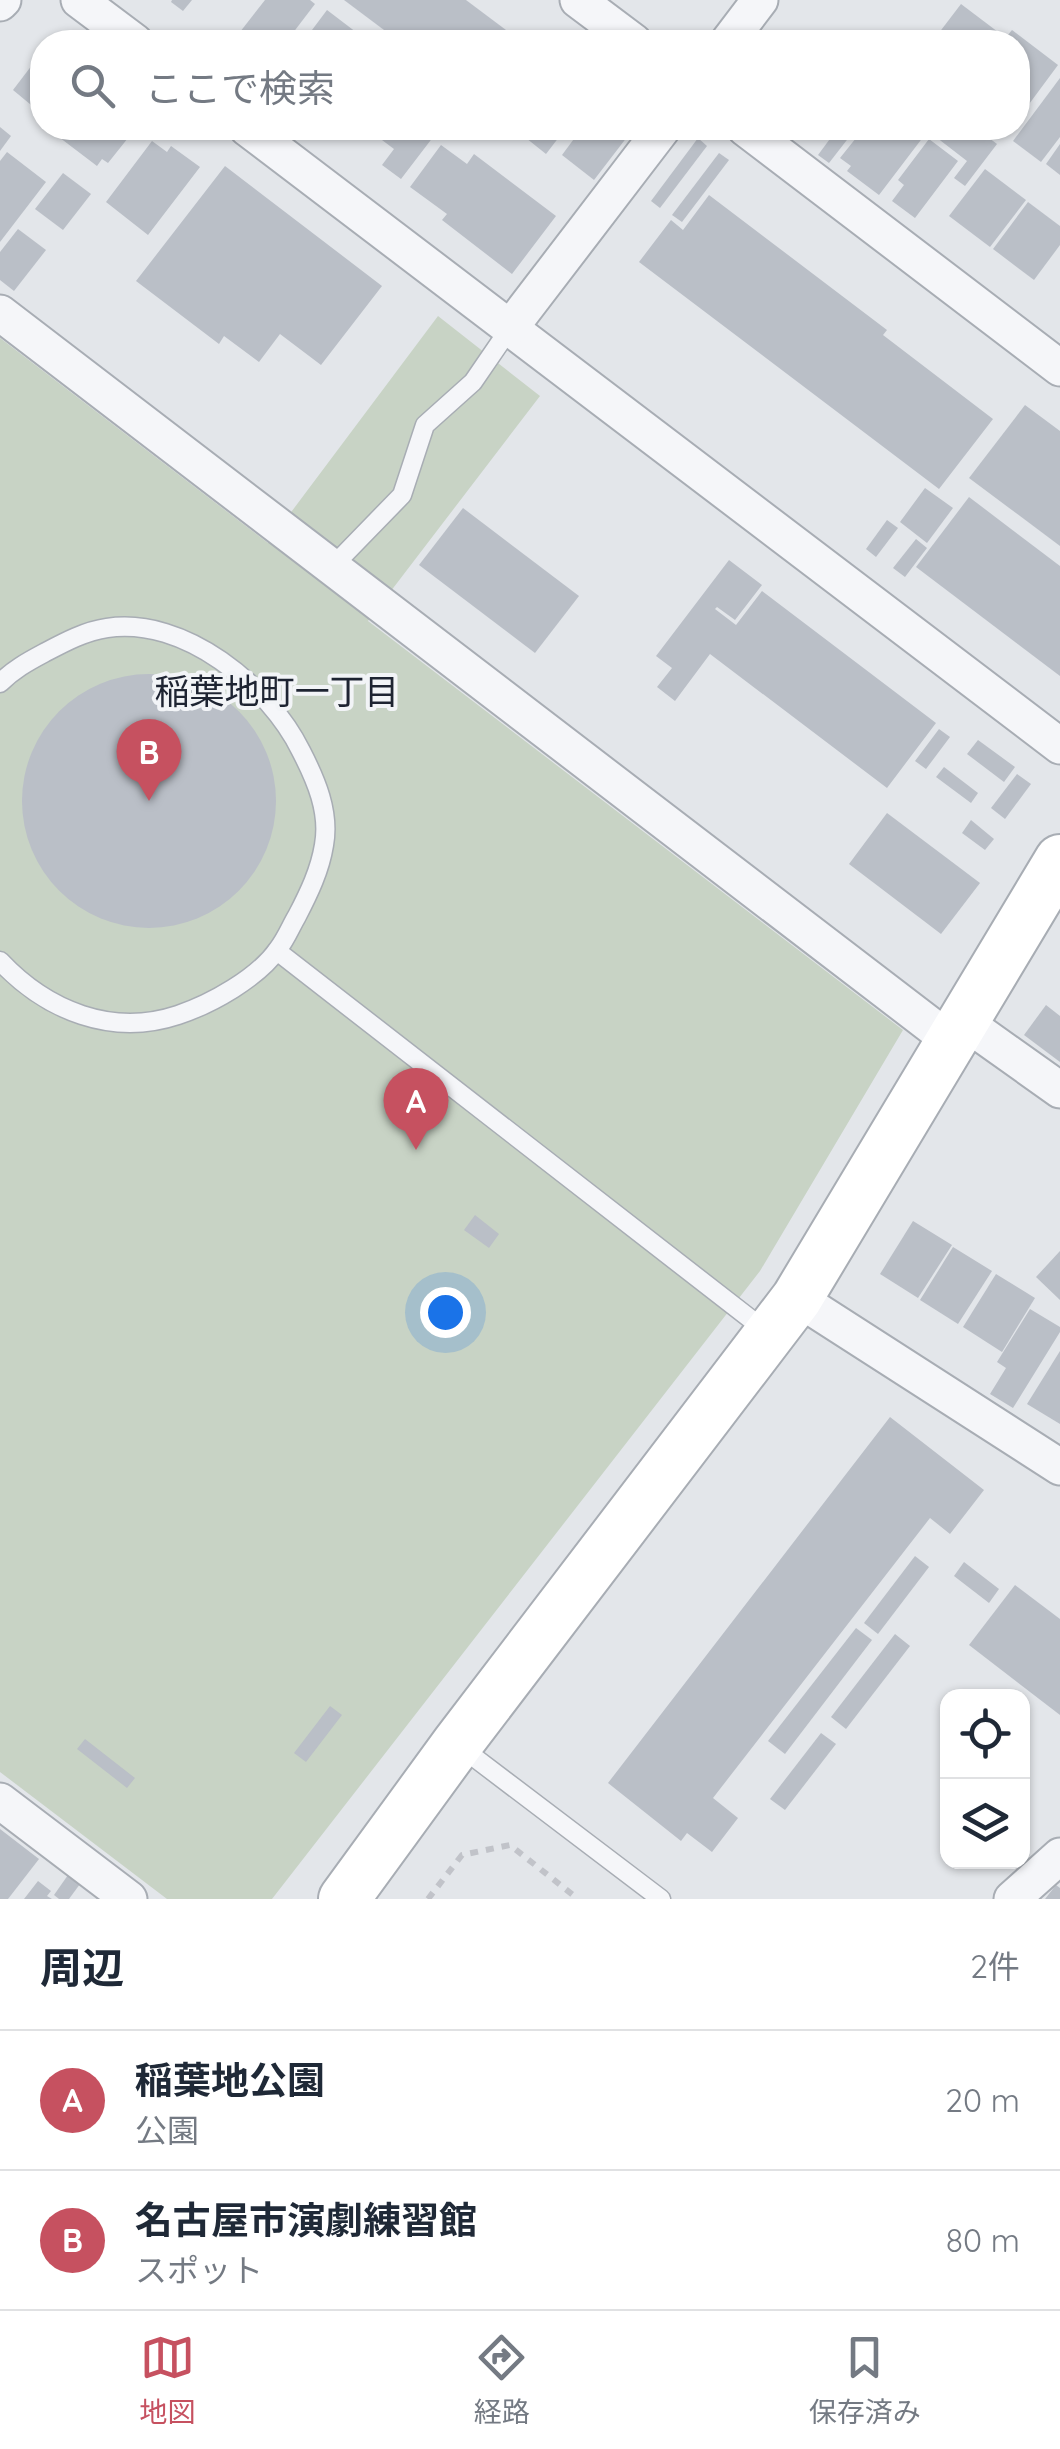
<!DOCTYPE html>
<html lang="ja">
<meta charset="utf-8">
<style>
:root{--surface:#fff;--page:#f6f6f7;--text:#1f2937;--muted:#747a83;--line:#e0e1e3;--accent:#c65160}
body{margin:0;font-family:Quicksand,"Noto Sans JP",sans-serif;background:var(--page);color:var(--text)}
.controls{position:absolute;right:30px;bottom:30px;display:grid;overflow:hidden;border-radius:20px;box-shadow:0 2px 8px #0004}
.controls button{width:90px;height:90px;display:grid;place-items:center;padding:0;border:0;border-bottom:2px solid var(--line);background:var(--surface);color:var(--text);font:50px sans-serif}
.you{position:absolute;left:445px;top:1312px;width:35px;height:35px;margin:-25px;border:8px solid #fff;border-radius:50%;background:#1a73e8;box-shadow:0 0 0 15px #1a73e833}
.badge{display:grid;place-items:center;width:65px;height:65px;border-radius:50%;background:var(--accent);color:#fff;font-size:32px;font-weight:700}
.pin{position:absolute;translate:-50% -82px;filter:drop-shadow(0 2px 5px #0008)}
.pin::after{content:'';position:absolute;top:52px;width:35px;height:30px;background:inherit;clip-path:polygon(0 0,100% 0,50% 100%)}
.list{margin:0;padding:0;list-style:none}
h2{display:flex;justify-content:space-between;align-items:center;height:130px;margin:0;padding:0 40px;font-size:42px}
h2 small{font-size:32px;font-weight:400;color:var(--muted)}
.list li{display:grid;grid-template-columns:65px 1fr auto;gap:30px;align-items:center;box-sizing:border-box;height:140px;padding:0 40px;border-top:2px solid var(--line)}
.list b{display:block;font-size:38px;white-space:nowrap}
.list p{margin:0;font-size:32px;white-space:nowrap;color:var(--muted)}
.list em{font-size:32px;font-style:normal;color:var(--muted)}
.icon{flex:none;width:55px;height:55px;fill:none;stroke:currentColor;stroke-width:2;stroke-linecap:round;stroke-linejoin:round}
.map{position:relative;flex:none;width:1060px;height:1899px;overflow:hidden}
.search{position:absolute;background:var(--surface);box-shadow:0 2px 8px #0004;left:30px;right:30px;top:30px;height:110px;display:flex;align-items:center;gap:25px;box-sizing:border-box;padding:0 35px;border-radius:40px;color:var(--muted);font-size:38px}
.sheet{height:410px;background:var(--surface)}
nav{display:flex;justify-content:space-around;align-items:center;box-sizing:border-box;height:140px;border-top:2px solid var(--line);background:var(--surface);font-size:28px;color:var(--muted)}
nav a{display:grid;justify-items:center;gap:5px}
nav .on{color:var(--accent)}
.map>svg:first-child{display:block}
.green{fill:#c8d3c5}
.building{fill:#babfc7}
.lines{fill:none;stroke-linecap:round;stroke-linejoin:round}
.lane-casing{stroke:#a8adb4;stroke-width:21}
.street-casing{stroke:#a8adb4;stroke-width:39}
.secondary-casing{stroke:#a8adb4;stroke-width:54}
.path{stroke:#c1c3c9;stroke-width:6;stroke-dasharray:8 8;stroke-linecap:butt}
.lane{stroke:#f5f6f9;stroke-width:18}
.street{stroke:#f5f6f9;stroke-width:35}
.secondary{stroke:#fff;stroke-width:50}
.labels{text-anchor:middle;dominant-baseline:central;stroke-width:8;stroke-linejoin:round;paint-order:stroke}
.neighbourhood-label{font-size:35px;fill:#1e2432;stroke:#f2f4f7}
</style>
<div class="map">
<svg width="1060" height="1899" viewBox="0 0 1060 1899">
<rect width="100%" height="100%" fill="#e3e6ea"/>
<!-- green -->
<path class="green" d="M438,316l102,80 -172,225 535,409 -143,241 -488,628h-105l-167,-127v-1434l268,205z"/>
<!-- building -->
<g class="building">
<path d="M172,0h20l-9,11 -12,-9z"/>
<path d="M265,0h45l5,4 -29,38h-32l-14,-10z"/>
<path d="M344,0h122l56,42h-122z"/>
<path d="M961,4l37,28 -8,10h-58z"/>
<path d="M327,10l42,32h-66z"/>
<path d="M532,30l17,12h-26z"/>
<path d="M1012,30l46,35 -40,54v-77h-16z"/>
<path d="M42,52v62l-29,-24z"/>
<path d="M1060,78v59l-19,25 -28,-21z"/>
<path d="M0,127l11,9 -11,15z"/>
<path d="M47,128h89l-28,35 -6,-4 -5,7z"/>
<path d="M379,128h61l-39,51 -19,-14 12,-16 -20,-15z"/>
<path d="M534,128h32l-20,26 -20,-16z"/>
<path d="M582,128h52l-40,52 -32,-25z"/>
<path d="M838,128l12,8 -21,27 -11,-8z"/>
<path d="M864,128h66l-51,67 -32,-24 4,-5 -11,-8z"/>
<path d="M937,128h39l21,16 -32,42 -11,-8 13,-17 -35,-27z"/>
<path d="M698,138l9,8 -47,62 -9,-7z"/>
<path d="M929,139l29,22 -43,57 -23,-17 12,-16 -6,-5z"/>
<path d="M152,141l15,11 4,-6 29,21 -52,68 -42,-33z"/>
<path d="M1060,144v31l-14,-11z"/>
<path d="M441,145l26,19 7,-10 82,62 -44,58 -70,-54 5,-6 -37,-27z"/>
<path d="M7,152l39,30 -46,60v-81z"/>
<path d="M719,153l10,7 -47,62 -10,-7z"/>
<path d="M225,166l157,120 -61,79 -41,-31 -21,28 -35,-26 -5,8 -83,-63z"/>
<path d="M985,169l41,31 -36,47 -41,-31z"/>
<path d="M63,173l28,21 -28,36 -28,-21z"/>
<path d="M709,195l178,135 -4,5 110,84 -54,70 -300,-227 32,-42 12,10z"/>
<path d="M1028,202l32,24v19l-26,35 -41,-31z"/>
<path d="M18,229l28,21 -32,41 -14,-11v-28z"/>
<path d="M1025,405l35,26v115l-91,-68z"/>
<path d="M925,488l28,20 -26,35 -27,-21z"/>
<path d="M969,497l91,69v110l-144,-109z"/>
<path d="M463,508l116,88 -44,57 -116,-88z"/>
<path d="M887,520l11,8 -22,29 -10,-8z"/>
<path d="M916,539l11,9 -22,29 -12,-9z"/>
<path d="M729,560l33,25 -27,35 -18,-13 -2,2 21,16 26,-34 174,132 -49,65 -177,-134 -35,47 -18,-14 15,-19 -16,-12z"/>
<circle cx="149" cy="801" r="127"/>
<path d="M939,729l11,8 -24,32 -11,-8z"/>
<path d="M978,740l37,27 -11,15 -37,-28z"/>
<path d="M944,767l34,26 -7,10 -35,-26z"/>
<path d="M1017,774l14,10 -26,35 -14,-11z"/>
<path d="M887,813l93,70 -39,51 -92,-70z"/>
<path d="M971,820l23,19 -9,11 -23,-17z"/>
<path d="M1046,1005l14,11v46l-36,-27z"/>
<path d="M475,1215l24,19 -10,14 -25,-18z"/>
<path d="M913,1221l39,24 -34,53 -38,-24z"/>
<path d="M953,1247l39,24 -34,53 -38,-24z"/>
<path d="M1060,1251v49l-24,-23z"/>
<path d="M996,1274l39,24 -33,54 -39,-25z"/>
<path d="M1030,1309l30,18v5l-47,76 -23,-14 16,-26 -9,-6z"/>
<path d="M1060,1351v73l-33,-20z"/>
<path d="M890,1417l94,73 -34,44 -20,-16 -217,280 25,20 -26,34 -25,-19 -6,8 -73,-58z"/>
<path d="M915,1556l14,11 -51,67 -14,-11z"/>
<path d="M964,1562l35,27 -10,14 -35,-27z"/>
<path d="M1015,1585l45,34v96l-91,-70z"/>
<path d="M856,1628l16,12 -87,114 -17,-13z"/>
<path d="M895,1634l15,12 -64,83 -15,-12z"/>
<path d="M330,1706l12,9 -36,47 -12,-9z"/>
<path d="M821,1733l15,11 -51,66 -15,-11z"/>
<path d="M85,1739l50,39 -8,10 -50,-39z"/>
<path d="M0,1829l39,30 -31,40h-8z"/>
<path d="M68,1875l12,9 -11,15h-10l-5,-4z"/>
<path d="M38,1881l13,10 -4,5 5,3h-28z"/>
<path d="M1056,1885l4,3v11h-15z"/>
</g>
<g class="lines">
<!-- lane casing -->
<g class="lane-casing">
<g id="lane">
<path d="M332,567l70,-72 23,-70 48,-43 37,-54"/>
<path d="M0,683c13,-13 27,-21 44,-30 19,-10 41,-22 63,-25 77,-12 162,58 194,123 15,29 29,61 23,94 -4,25 -15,48 -27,71 -6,10 -11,23 -19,33 -20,29 -67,55 -100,66 -66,22 -131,-4 -178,-54"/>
<path d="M277,951l489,380"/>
<path d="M458,1745l203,154"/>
</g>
</g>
<!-- street casing -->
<g class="street-casing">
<g id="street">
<path d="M79,0l56,42"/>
<path d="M578,0l56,42"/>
<path d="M0,3l3,-3"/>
<path d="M728,42l32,-42"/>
<path d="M247,128l813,618"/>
<path d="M745,128l315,240"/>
<path d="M0,313l951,728"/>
<path d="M510,328l153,-200"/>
<path d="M963,1021l97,69"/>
<path d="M797,1298l263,169"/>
<path d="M0,1801l129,98"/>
<path d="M1012,1899l48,-43"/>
</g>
</g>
<!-- secondary casing -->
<g class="secondary-casing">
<path id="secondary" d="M344,1899l113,-155 340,-446 263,-438"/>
</g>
<!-- path -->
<path class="path" d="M428,1899l34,-44 48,-10 68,54"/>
<!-- lane -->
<use href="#lane" class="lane"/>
<!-- street -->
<use href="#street" class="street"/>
<!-- secondary -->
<use href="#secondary" class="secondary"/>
</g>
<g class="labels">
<!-- neighbourhood labels -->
<g class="neighbourhood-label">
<text x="277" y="691">稲葉地町一丁目</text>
</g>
</g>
</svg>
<div class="controls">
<button><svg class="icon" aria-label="locate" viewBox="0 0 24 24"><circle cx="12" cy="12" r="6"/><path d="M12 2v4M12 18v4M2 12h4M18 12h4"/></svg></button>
<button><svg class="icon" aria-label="layers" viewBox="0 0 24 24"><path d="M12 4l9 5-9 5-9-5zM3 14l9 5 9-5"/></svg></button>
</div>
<div class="you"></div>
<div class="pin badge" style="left:416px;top:1150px">A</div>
<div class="pin badge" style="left:149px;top:801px">B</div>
<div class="search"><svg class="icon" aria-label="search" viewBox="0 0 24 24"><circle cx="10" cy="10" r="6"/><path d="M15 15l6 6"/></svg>ここで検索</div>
</div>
<section class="sheet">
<h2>周辺<small>2件</small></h2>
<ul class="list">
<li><span class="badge">A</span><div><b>稲葉地公園</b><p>公園</p></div><em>20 m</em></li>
<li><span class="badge">B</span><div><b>名古屋市演劇練習館</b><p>スポット</p></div><em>80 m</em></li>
</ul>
</section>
<nav>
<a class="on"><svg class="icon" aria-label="map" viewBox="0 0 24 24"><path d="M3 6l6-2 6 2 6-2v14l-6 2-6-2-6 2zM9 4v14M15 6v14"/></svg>地図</a>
<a><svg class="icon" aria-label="directions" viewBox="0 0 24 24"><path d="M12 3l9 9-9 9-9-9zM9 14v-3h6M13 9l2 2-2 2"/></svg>経路</a>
<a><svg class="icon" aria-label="saved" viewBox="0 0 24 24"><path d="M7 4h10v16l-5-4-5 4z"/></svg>保存済み</a>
</nav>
